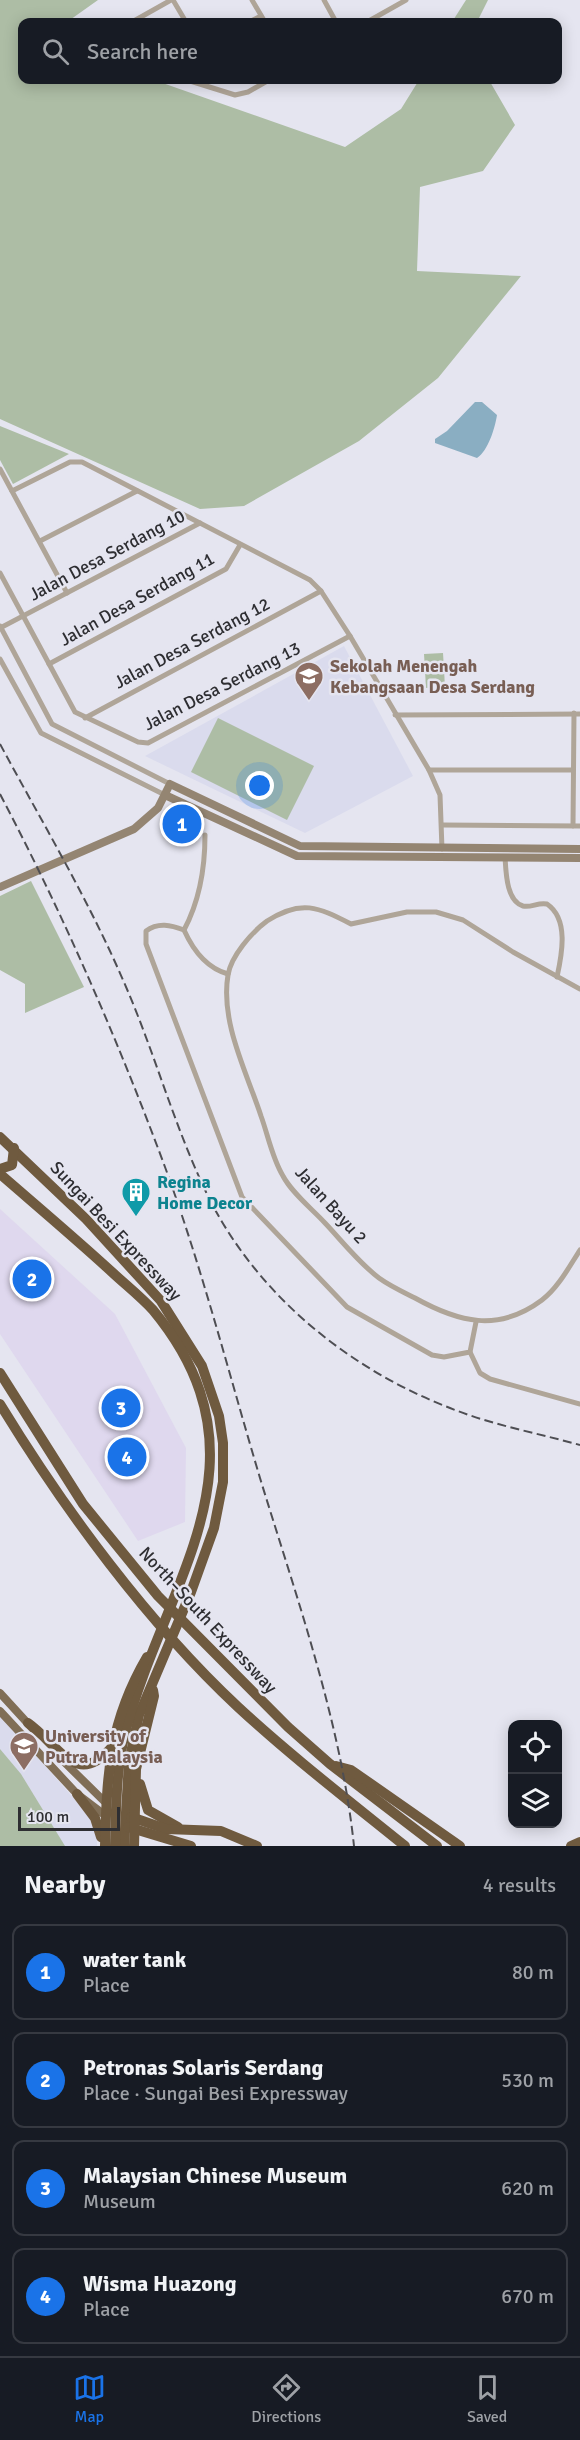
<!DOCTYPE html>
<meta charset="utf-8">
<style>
:root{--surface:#171b24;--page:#20242c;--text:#f1f3f6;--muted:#9ea1a6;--line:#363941;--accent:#1a73e8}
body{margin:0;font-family:Signika,sans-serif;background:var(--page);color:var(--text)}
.controls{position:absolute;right:18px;bottom:18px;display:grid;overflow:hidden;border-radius:12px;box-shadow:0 3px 15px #0003}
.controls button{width:54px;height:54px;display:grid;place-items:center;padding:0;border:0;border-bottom:2px solid var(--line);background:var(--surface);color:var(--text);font:30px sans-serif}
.scale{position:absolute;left:18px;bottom:15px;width:102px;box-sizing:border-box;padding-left:6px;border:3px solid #2e2e32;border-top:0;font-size:16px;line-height:21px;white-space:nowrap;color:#2e2e32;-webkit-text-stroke:4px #e5e5f0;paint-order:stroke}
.you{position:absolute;left:260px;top:786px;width:21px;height:21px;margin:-15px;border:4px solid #fff;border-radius:50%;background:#1a73e8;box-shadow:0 0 0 9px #1a73e833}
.badge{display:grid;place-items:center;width:39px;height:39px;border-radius:50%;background:var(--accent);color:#fff;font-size:20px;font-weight:700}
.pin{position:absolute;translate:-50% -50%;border:3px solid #fff;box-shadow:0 2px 6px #0006}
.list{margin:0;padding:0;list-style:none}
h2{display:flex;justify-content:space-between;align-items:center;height:78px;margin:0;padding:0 24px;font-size:26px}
h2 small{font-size:20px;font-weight:400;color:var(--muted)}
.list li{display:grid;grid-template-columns:39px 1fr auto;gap:18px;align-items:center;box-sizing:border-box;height:96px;margin:0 12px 12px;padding:0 12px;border:2px solid var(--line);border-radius:12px}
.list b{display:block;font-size:22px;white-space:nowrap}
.list p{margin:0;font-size:20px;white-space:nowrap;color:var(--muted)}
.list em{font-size:20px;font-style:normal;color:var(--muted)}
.icon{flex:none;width:33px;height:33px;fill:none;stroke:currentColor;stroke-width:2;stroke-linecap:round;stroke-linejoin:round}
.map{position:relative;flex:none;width:580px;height:1846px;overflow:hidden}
.search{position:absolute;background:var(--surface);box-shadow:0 3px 15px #0003;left:18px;right:18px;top:18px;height:66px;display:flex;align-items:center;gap:15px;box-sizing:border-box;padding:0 21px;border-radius:12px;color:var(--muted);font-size:22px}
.sheet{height:510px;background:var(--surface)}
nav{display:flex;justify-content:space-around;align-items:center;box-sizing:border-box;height:84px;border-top:2px solid var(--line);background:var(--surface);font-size:16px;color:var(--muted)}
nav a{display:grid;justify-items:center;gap:3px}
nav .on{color:var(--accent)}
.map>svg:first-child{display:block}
.commercial{fill:#dfd8ee}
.built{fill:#dadbed}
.green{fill:#adbda5}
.water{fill:#8aaec2}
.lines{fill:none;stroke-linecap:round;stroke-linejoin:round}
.street{stroke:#afa598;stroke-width:5}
.secondary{stroke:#948572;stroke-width:8}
.primary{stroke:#806e56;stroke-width:8}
.highway{stroke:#6f5a3f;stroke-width:10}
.rail{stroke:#4e4e53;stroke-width:2;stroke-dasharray:9 4.5;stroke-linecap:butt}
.labels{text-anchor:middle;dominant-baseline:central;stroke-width:5;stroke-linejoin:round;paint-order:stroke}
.street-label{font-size:18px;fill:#2e2e32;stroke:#e5e5f0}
.education-label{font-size:18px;font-weight:bold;fill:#785e54;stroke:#e5e5f0;text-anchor:start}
.culture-label{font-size:18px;font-weight:bold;fill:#0d838f;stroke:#e5e5f0;text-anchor:start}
</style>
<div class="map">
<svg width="580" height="1846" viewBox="0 0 580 1846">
<rect width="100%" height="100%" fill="#e5e5f0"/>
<!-- commercial -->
<path class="commercial" d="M0,1209l115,105 71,134 -1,74 -47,19 -138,-207z"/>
<!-- built -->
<g class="built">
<path d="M344,646l69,130 -108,57 -160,-77z"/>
<path d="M0,1715l93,105 4,13v13h-97z"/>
</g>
<!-- green -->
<g class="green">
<path d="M0,0h98l-31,22h-45v58h132l191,67 56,-38 18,-29h70l26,45 -32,46 -63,16 -3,84 104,5 -83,102 -79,63 -115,65 -44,3 -200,-90z"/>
<path d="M466,0h22l-11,22h-25z"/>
<path d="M0,426l69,28 -56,30 -13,-24z"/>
<path d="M443,653l2,34 -19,1 -2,-34z"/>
<path d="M218,718l96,48 -27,54 -96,-48z"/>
<path d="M31,881l53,106 -59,26v-29l-25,-14v-74z"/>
<path d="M0,1749l21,25 44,72h-65z"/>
</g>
<!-- water -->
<path class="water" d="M475,402h7l15,13c-2,13 -9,36 -20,43l-42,-15v-4l12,-8z"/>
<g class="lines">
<!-- street -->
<g class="street">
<path d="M173,0l13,22"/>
<path d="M252,0l13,22"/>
<path d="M324,0l12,22"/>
<path d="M132,22l39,-22"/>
<path d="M249,22l12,-6"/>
<path d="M367,22l39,-22"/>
<path d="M187,80l48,15 13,-3 21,-12"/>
<path d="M0,469l67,124"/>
<path d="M12,491l58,-29h12l228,118 11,11 29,45 79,134 11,25 2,54"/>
<path d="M40,541l97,-50"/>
<path d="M0,573l75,139 63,30 10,1 202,-107"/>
<path d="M0,626l52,98 118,60"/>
<path d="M0,628l200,-105"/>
<path d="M0,659l41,74 124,62"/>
<path d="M49,664l177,-95 14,-24"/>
<path d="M395,715l185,-1"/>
<path d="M85,718l236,-127"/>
<path d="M429,770h144"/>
<path d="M442,825l138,1"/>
<path d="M573,826l1,-113"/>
<path d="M205,835c0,34 -5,65 -21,95 9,20 22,38 44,44"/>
<path d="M505,857c1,14 1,44 18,49 8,2 15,-4 24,-2 22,15 15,50 10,73"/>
<path d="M184,930c-13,-5 -26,-8 -38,1v13l96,253 105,110 85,48 12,2 26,-5 6,-30"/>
<path d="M580,989l-67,-37 -50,-32 -27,-8h-29l-56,12c-33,-17 -50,-25 -84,-3 -15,11 -36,35 -39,54 -8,47 19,98 33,141 7,19 11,42 22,60 9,17 28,32 42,47 17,18 34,40 54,55 11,8 24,14 36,20 43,24 83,35 127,2 16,-12 27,-33 38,-50"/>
<path d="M470,1352l10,21 10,6 90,25"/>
</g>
<!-- secondary -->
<g class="secondary">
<path d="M165,795l132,61 283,2"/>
<path d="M0,887l134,-58 24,-21 12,-24 130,62 280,3"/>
</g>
<!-- primary -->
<g class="primary">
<path d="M0,1693l32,35"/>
<path d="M0,1711l77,83 29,22"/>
<path d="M55,1753l52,51"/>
</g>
<!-- highway -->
<g class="highway">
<path d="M0,1137l86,82 75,82 41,65 17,50 4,27v39l-9,46 -23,64 -52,123 -10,47 -5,84"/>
<path d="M0,1169l12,-4 2,-17"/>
<path d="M0,1174c38,33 76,65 113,99 13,12 28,24 40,37 125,151 11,272 -28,423 -9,37 -9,75 -10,113"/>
<path d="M0,1373l83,131 75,92 130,131 42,37 107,82"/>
<path d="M0,1404c64,105 148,219 238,303 53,49 110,93 167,139"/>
<path d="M28,1723c31,22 48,66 84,24"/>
<path d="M336,1766l15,4 109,76"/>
<path d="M140,1784l8,26 30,17"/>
<path d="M77,1794l18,24 6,19"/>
<path d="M131,1817l35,12 55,2 36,15"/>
<path d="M128,1827l63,19"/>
<path d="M105,1846c2,-73 4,-124 42,-189"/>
<path d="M134,1846l2,-77 18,-73 -1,-6"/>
<path d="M571,1846l9,-4"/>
</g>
<!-- rail -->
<g class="rail">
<path d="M0,744c42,78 88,155 123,236 31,70 50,143 83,212 48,100 140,176 244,216 42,17 87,25 130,37"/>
<path d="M0,794c63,120 118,246 165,373 37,101 64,207 95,311 36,118 81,244 94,368"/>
</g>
</g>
<!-- icons -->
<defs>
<g id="school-pin" transform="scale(1.5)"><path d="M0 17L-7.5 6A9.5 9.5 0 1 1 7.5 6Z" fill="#8d6e63" stroke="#e5e5f0"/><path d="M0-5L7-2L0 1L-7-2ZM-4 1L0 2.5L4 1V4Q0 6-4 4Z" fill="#fff"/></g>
<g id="building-pin" transform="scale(1.5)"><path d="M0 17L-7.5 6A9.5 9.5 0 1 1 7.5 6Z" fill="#0f9aa8" stroke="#e5e5f0"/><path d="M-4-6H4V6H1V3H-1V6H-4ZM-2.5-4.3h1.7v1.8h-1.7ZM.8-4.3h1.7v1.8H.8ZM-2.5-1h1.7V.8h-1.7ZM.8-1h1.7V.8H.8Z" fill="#fff"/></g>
<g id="university-pin" transform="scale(1.5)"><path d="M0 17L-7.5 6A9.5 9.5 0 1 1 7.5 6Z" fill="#8d6e63" stroke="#e5e5f0"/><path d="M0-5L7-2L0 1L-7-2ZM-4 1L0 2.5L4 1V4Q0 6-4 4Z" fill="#fff"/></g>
</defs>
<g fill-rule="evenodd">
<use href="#school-pin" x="309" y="676"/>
<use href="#building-pin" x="136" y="1192"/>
<use href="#university-pin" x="24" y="1746"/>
</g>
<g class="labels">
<!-- street labels -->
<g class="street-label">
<text transform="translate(107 555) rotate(-28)">Jalan Desa Serdang 10</text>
<text transform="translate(137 599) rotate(-29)">Jalan Desa Serdang 11</text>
<text transform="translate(192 643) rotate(-28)">Jalan Desa Serdang 12</text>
<text transform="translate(222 686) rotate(-27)">Jalan Desa Serdang 13</text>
<text transform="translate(331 1205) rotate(48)">Jalan Bayu 2</text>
<text transform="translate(116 1231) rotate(47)">Sungai Besi Expressway</text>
<text transform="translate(208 1620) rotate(47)">North–South Expressway</text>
</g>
<!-- education labels -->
<g class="education-label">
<text x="330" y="666">Sekolah Menengah<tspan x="330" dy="21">Kebangsaan Desa Serdang</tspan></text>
<text x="45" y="1736">University of<tspan x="45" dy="21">Putra Malaysia</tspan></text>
</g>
<!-- culture labels -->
<g class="culture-label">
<text x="157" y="1182">Regina<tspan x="157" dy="21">Home Decor</tspan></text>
</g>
</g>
</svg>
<div class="controls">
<button><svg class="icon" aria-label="locate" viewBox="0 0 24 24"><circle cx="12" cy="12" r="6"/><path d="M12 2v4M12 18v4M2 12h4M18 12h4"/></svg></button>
<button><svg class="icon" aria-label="layers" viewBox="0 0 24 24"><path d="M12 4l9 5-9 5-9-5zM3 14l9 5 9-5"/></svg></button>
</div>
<div class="scale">100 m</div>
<div class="you"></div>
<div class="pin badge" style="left:182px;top:824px">1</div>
<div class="pin badge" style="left:32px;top:1279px">2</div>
<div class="pin badge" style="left:121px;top:1408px">3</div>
<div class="pin badge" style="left:127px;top:1457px">4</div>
<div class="search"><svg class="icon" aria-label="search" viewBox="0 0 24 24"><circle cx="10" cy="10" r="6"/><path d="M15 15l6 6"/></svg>Search here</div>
</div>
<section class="sheet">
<h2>Nearby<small>4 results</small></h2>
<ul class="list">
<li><span class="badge">1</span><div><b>water tank</b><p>Place</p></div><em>80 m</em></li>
<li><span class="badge">2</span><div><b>Petronas Solaris Serdang</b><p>Place · Sungai Besi Expressway</p></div><em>530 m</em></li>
<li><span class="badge">3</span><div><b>Malaysian Chinese Museum</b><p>Museum</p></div><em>620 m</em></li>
<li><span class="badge">4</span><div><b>Wisma Huazong</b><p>Place</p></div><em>670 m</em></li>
</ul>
</section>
<nav>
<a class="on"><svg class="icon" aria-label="map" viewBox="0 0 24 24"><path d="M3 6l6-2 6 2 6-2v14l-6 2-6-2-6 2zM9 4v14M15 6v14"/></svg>Map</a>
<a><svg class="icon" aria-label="directions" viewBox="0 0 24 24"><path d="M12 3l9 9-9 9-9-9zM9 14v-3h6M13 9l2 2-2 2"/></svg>Directions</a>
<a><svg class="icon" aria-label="saved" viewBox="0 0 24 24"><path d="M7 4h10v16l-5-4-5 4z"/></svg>Saved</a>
</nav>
